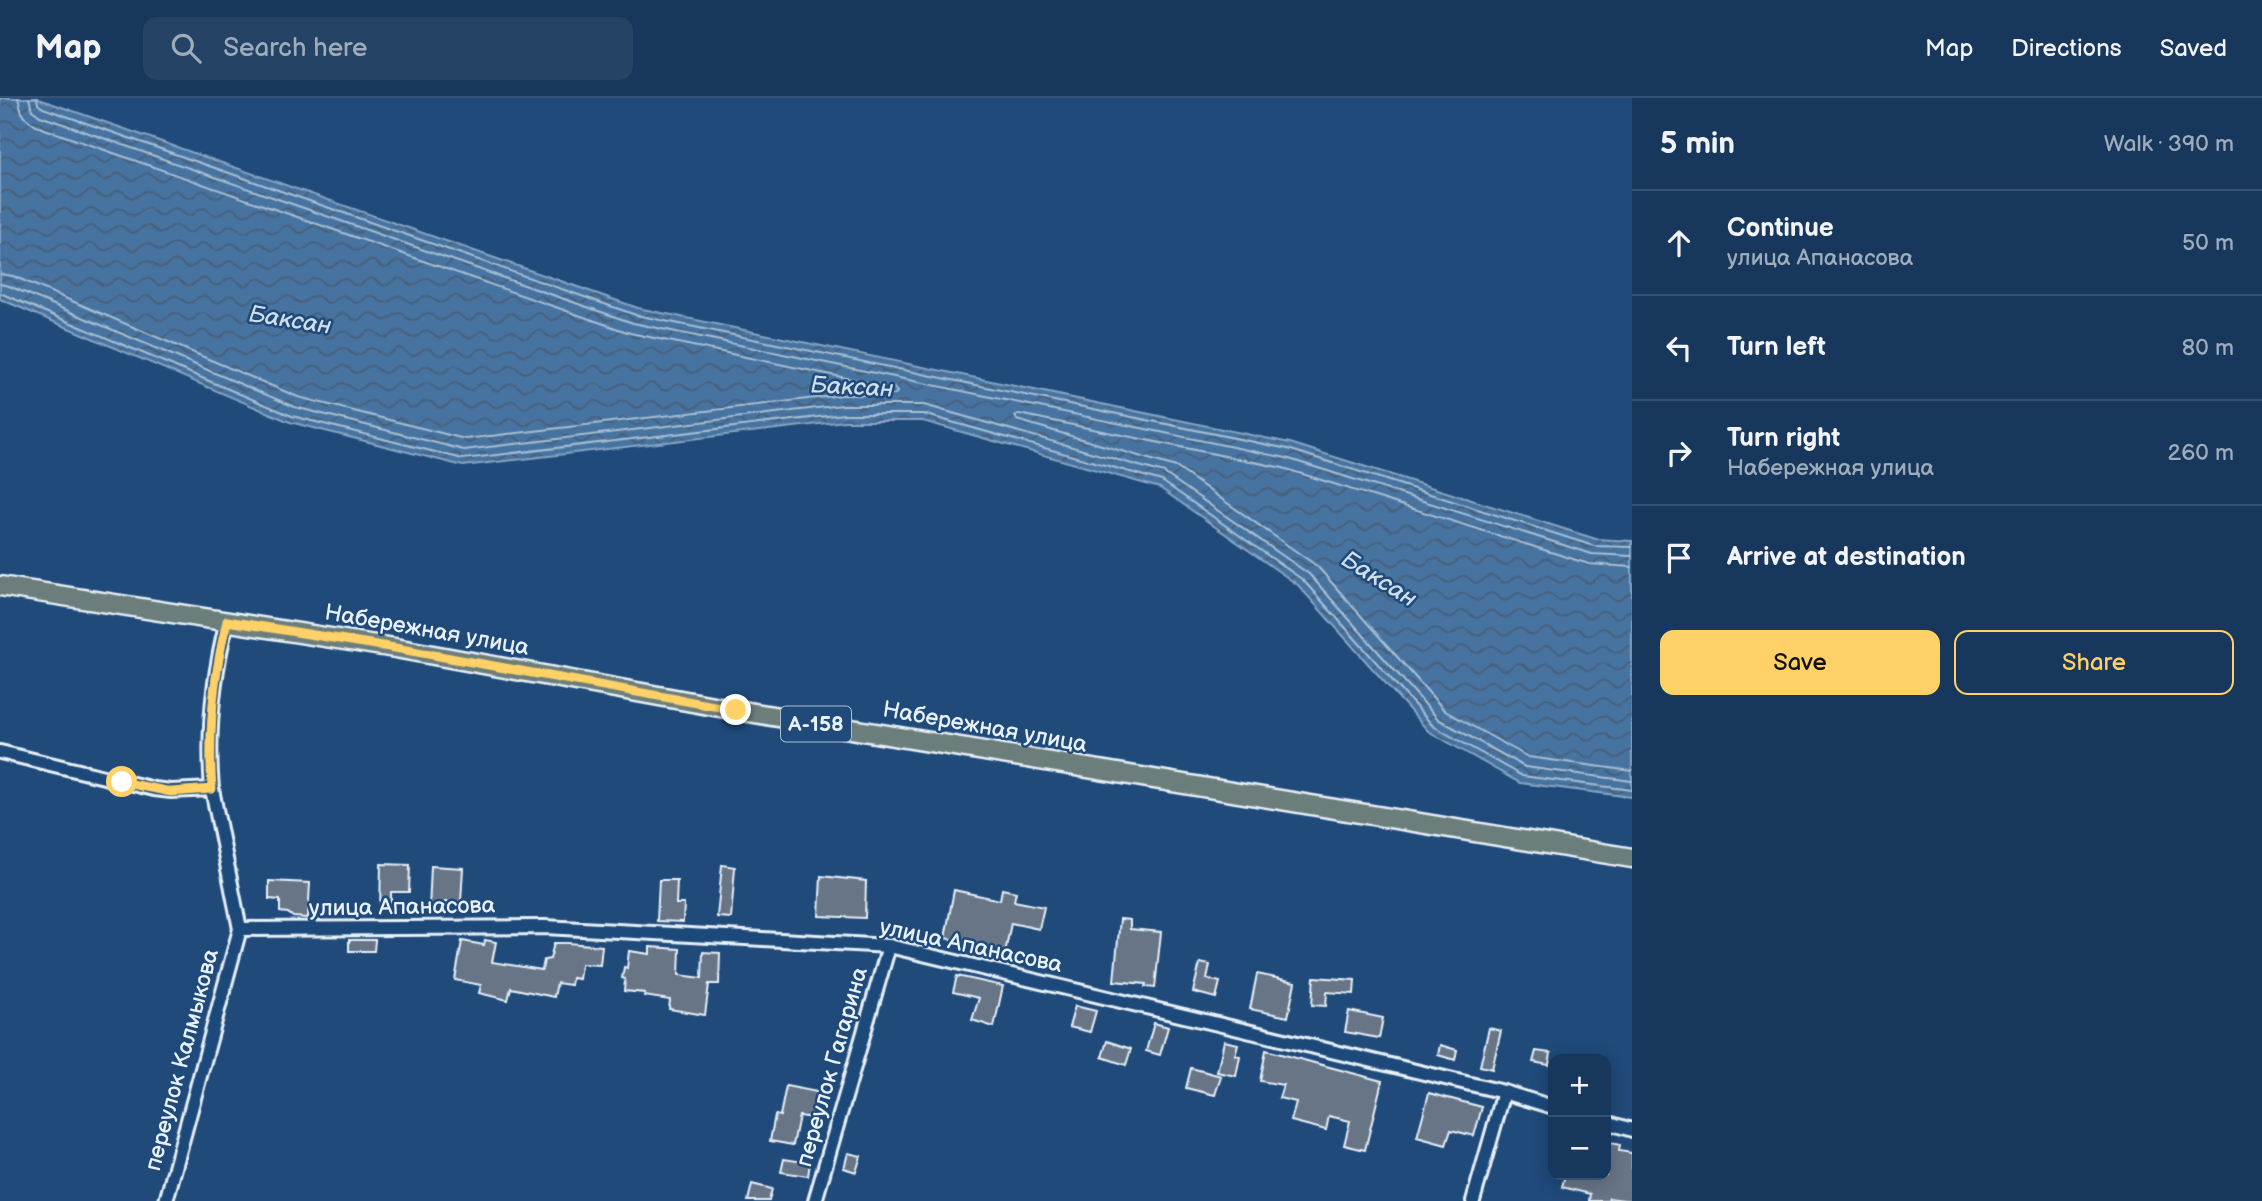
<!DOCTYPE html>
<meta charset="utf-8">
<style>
:root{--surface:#17385c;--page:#244365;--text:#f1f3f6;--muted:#9eacbb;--line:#365272;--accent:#ffd166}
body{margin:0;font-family:"Balsamiq Sans",sans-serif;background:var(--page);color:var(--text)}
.controls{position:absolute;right:21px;bottom:21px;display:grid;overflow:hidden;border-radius:14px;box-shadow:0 4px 18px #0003}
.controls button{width:63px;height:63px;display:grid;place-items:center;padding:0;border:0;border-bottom:2px solid var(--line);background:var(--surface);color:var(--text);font:35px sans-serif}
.stop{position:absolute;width:21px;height:21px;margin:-16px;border:5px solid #ffd166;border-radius:50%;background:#fff}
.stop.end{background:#ffd166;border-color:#fff;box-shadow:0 2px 7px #0008}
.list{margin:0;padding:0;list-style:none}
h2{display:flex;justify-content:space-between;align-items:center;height:91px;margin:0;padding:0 28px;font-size:30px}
h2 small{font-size:23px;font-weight:400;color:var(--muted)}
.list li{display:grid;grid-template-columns:46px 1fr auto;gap:21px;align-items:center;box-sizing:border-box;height:105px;padding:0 28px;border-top:2px solid var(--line)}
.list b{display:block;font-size:26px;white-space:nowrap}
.list p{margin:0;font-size:23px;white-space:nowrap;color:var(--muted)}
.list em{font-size:23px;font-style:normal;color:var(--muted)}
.actions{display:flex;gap:14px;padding:21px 28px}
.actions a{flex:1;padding:16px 0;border:2px solid var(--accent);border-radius:14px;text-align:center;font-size:24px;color:var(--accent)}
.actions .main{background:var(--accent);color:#111}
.icon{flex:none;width:38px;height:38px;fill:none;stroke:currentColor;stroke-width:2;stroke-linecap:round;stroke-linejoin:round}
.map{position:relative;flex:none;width:1632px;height:1103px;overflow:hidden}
header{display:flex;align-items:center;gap:42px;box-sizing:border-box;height:98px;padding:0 35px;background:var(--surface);border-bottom:2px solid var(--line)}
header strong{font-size:33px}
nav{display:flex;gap:38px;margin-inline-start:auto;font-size:24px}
.search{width:490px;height:63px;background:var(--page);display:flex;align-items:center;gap:18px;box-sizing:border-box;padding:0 24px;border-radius:14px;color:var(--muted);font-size:26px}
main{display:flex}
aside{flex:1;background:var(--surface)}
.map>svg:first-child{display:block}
.water{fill:url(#water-waves);stroke:#87a5c4;stroke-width:2}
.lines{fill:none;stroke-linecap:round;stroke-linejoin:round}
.shore{stroke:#a7bfd5;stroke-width:2}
.building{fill:#677587;stroke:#e8f1f8;stroke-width:2}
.street-casing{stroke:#e8f1f8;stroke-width:18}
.primary-casing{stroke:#e8f1f8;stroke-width:23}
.street{stroke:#1f4a7a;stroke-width:12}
.primary{stroke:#6c7e7c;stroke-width:18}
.route{stroke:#ffd166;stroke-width:9}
.labels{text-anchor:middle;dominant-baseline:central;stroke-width:5;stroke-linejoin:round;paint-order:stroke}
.shield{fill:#1f4a7a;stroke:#acbfd2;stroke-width:2}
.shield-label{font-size:21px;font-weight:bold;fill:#e8f1f8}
.street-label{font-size:23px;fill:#e8f1f8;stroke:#1f4a7a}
.water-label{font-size:24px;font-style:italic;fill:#d0deeb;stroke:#1f4a7a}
</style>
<header>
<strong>Map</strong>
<div class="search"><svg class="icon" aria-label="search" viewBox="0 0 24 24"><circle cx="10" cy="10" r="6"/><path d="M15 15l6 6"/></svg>Search here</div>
<nav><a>Map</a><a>Directions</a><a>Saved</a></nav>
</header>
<main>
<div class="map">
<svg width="1632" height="1103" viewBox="0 0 1632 1103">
<defs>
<pattern id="water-waves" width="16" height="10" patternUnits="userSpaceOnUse" patternTransform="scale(1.75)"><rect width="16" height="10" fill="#4673a1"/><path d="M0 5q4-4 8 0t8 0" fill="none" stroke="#465e76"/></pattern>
</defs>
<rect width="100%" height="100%" fill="#1f4a7a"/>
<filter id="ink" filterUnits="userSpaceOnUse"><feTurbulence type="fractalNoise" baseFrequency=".0143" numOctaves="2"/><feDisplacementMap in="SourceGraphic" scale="14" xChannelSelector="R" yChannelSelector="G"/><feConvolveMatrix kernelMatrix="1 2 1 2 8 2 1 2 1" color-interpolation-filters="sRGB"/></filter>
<g filter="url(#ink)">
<!-- water -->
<path class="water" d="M0,0h36l602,210 652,135 306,96 36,2v256l-112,-14 -92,-52 -130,-146 -138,-97 -237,-67h-78l-382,45 -173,-44 -290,-123z"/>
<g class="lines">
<!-- shore -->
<g class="shore">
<path d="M29,0l3,12 8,6 593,207 653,135 306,96 40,2"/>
<path d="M37,0l1,6 5,4 593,207 652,134 306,97 38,1"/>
<path d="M0,176l13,2 285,121 167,42 377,-44h52l3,-3 -3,-4 -264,-55 -594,-207 -13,-10 -5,-18"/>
<path d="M0,186l9,2 286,121 169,43 379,-45h81l240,68 145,101 129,145 87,48 107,14"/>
<path d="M0,195l292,123 171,43 381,-45h79l239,67 141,99 130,146 89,50 110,14"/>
<path d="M1632,469l-43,-3 -306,-96 -264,-54 -4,2 2,4 159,47 141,99 128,145 83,46 104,14"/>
</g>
</g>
<!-- building -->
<g class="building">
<path d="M381,766l29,1 -1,27h-18v18h-11z"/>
<path d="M722,767l13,2 -4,51 -14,-1z"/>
<path d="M431,768l32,2 -2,34h-16l-1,9 -15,-1z"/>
<path d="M821,778l45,5 -1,37 -46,-2z"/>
<path d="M659,782h18l-1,24h8l-1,18 -26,-1z"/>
<path d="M269,783l41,2 -2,35 -15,-1 -5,-4 -8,-1v-12l-11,-1z"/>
<path d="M1002,791l14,3 -2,9 30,6 -5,22 -28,-6 -6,30 -34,-7 1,-2 -27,-6 9,-48 46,10z"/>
<path d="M1120,821l10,1v9l31,3 -6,56 -10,-1 1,-3 -32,-3z"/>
<path d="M349,842h26l-1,11h-25z"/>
<path d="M485,842l11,2 -4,20 50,8 2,-10 6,-1 4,-16h14l34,3 -2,19 -19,-1 -2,15 -7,-1 -1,7 -14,-2 -3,14 -43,-9 -3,12 -29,-7 2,-8 -26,-5 7,-39 22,4z"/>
<path d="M650,849l30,2 -1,26 23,3 1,-26 17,1 -1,31h-10l-4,31 -36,-6 1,-9 -26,-4 1,-3 -21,-2 1,-12 -3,-1 2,-11 3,1 2,-17 21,3z"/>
<path d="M1200,865l10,2 -3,14 13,3 -4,16 -23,-6z"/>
<path d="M1257,876l38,8 -7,35 -38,-8z"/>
<path d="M957,878l46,10 -9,41 -22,-7 7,-22 -26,-6z"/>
<path d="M1314,879l41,3 -1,14 -27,-2 -1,14 -14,-1z"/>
<path d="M1075,908l21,5 -6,21 -21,-5z"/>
<path d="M1349,913l34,7 -4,20 -34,-6z"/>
<path d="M1154,925l14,4 -8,28 -14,-4z"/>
<path d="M1489,930l12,3 -9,38 -12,-3z"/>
<path d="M1107,943l24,8 -5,16 -24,-8z"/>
<path d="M1224,943l14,3 -3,11 5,1 -4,20 -19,-4z"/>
<path d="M1440,947l17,5 -2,10 -17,-5z"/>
<path d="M1266,952l116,31 -17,69 -21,-5 6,-24 -21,-5 -3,14 -35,-9 5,-19 -17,-4 4,-13 -23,-4z"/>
<path d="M1536,953l15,2 -2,12 -16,-3z"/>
<path d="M1191,970l30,8 -6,19 -29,-7z"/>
<path d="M786,988l31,6 -5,26 -13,-2 -6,29 -23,-4 5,-26 5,1z"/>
<path d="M1429,995l53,14 -8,29 -23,-6 -5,15 -29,-8z"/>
<path d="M1606,1044l14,3 -1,6 13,2v48l-23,-3 -1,3h-19l1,-7 -28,-7 3,-12h41z"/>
<path d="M848,1055l13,3 -5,16 -12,-4z"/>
<path d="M784,1061l26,4 -2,13 -27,-4z"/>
<path d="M752,1086l20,5 -3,12h-21z"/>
</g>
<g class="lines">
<!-- street casing -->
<g class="street-casing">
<g id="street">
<path d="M0,654l154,37 17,2 41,-2"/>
<path d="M240,831l305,-2 344,19 615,146 49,15"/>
<path d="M1606,1024l26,8"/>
<path d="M166,1103l74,-272 -28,-140c-5,-58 1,-112 15,-168"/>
<path d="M815,1103l74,-255"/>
<path d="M1473,1103l31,-109"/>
</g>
</g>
<!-- primary casing -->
<g class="primary-casing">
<path id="primary" d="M0,488l395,62 341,62 896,148"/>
</g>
<!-- street -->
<use href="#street" class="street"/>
<!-- primary -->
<use href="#primary" class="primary"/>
</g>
</g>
<g class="lines" filter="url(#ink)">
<!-- route -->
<path class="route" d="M122,684l49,10 41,-3c-4,-58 1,-112 15,-168l168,27 341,62"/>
</g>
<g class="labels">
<!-- shield labels -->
<rect class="shield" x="781" y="608.5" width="70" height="35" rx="5"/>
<g class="shield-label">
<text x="816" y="626">А-158</text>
</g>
<!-- street labels -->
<g class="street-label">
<text transform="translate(427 532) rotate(10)">Набережная улица</text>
<text transform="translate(985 629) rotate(10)">Набережная улица</text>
<text transform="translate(402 809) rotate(-1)">улица Апанасова</text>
<text transform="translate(971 848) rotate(12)">улица Апанасова</text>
<text transform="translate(182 962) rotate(-75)">переулок Калмыкова</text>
<text transform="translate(832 969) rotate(-74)">переулок Гагарина</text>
</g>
<!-- water labels -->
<g class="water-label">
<text transform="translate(290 222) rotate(9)">Баксан</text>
<text transform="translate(852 289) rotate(3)">Баксан</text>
<text transform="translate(1379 481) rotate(32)">Баксан</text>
</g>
</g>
</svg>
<div class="controls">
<button>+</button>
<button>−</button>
</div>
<div class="stop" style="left:122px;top:684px"></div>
<div class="stop end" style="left:736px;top:612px"></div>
</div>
<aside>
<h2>5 min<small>Walk · 390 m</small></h2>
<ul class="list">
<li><svg class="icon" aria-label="ahead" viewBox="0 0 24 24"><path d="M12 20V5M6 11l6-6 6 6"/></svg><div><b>Continue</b><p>улица Апанасова</p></div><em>50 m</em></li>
<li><svg class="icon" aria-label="left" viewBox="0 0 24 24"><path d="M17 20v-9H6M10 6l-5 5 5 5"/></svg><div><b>Turn left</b></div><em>80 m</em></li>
<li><svg class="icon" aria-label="right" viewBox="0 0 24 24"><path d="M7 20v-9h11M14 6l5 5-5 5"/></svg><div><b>Turn right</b><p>Набережная улица</p></div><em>260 m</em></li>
<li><svg class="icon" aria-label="arrive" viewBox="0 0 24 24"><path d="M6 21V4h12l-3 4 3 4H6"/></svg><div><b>Arrive at destination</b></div></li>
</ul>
<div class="actions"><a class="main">Save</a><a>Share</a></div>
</aside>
</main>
